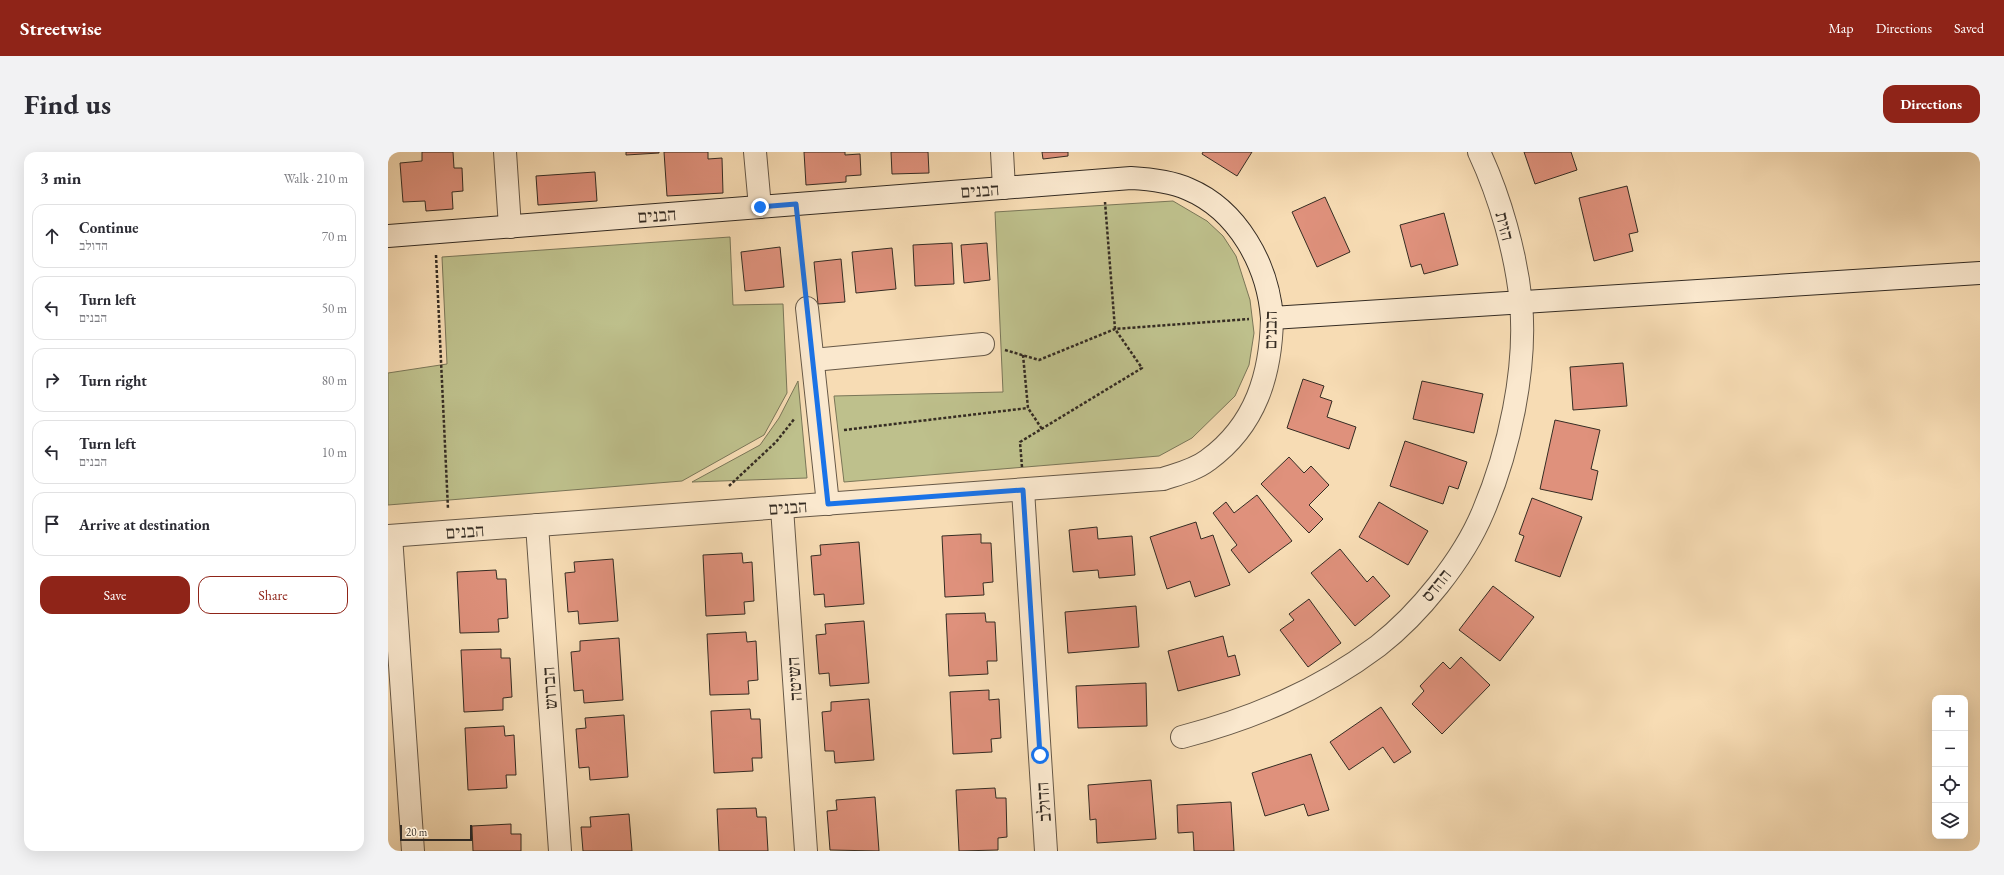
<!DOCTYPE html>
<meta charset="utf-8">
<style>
:root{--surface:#fff;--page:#f2f2f3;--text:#2b2b33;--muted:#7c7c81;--line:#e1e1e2;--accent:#8f2418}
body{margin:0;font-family:"EB Garamond","Frank Ruhl Libre",serif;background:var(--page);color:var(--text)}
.controls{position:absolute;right:12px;bottom:12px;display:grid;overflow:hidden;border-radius:8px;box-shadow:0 4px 16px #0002}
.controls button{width:36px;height:36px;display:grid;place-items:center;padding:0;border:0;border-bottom:1px solid var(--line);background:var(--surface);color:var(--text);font:20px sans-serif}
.scale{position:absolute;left:12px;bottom:10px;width:72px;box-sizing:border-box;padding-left:4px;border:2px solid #352c23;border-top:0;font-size:11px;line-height:14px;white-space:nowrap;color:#352c23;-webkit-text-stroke:3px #fae8ce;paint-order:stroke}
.stop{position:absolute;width:12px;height:12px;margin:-9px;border:3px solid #1a73e8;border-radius:50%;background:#fff}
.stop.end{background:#1a73e8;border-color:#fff;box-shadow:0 1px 4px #0008}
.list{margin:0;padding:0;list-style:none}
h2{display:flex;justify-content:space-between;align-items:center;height:52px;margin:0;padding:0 16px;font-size:17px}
h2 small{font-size:13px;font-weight:400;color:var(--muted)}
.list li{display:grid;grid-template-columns:26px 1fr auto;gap:12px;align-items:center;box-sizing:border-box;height:64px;margin:0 8px 8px;padding:0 8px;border:1px solid var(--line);border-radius:12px}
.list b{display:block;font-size:15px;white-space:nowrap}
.list p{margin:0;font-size:13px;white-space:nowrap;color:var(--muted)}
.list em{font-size:13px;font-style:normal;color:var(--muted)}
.actions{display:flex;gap:8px;padding:12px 16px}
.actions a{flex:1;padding:9px 0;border:1px solid var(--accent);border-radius:12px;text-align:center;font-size:14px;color:var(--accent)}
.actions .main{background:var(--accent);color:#fff}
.icon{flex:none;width:22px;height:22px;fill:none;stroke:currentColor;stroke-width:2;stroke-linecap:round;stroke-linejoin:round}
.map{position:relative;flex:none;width:1592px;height:699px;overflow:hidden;border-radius:12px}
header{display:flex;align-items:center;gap:24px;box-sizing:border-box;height:56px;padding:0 20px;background:var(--accent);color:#fff}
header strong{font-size:19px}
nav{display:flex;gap:22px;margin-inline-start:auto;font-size:14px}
.intro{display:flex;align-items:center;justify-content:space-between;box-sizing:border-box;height:96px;padding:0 24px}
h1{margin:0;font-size:28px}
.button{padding:10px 18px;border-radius:12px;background:var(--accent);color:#fff;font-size:14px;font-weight:700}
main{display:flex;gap:24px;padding:0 24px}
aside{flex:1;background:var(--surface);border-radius:12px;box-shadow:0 4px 16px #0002}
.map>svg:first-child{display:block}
.green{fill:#bec08c;stroke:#7a7658}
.building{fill:#df917c;stroke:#352c23}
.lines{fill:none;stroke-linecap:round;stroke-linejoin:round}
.minor-casing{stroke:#665847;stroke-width:24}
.secondary-casing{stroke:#352c23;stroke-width:24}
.path{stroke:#352c23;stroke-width:2.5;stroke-dasharray:3 2;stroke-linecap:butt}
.minor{stroke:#fae8ce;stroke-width:22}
.secondary{stroke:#fae8ce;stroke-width:22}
.route{stroke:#1a73e8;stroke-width:5}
.labels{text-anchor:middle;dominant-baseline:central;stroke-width:3.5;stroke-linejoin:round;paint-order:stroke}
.street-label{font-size:18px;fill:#352c23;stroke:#fae8ce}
</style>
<header>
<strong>Streetwise</strong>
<nav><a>Map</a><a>Directions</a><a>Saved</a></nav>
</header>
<div class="intro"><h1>Find us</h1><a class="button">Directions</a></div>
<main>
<aside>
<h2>3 min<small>Walk · 210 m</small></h2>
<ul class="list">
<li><svg class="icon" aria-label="ahead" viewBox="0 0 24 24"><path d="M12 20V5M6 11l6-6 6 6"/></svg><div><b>Continue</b><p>הדולב</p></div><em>70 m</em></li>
<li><svg class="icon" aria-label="left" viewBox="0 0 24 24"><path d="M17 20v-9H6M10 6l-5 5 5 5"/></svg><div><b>Turn left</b><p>הבנים</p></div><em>50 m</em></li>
<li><svg class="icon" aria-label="right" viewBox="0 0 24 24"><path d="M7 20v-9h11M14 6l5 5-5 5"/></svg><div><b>Turn right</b></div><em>80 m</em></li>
<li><svg class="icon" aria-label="left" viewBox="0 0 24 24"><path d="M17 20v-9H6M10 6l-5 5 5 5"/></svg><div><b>Turn left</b><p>הבנים</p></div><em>10 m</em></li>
<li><svg class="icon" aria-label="arrive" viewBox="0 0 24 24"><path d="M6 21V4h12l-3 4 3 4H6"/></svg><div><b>Arrive at destination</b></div></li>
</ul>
<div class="actions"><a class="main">Save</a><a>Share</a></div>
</aside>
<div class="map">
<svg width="1592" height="699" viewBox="0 0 1592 699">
<rect width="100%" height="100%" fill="#f7dcb4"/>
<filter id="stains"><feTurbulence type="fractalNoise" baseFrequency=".005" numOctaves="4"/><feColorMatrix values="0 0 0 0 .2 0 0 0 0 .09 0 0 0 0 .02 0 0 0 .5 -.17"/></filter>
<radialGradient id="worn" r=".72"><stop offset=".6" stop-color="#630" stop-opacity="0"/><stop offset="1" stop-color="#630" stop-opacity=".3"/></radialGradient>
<!-- green -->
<g class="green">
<path d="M785,49l34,20 16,15 13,20 14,44 4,33 -5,32 -14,31 -43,42 -33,18 -315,26 -10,-86 169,-4 -8,-180z"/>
<path d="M342,85l3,68 50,-1 4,89 -23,42 -82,46 -294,24v-132l59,-9 -5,-107z"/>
<path d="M410,229l9,97 -115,4 68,-37 19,-27z"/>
</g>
<!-- building -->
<g class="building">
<path d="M34,0h31l1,16h8l1,23 -11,1 1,17 -27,2 -1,-10 -22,1 -3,-39 22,-2z"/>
<path d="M238,0h33v1l-33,2z"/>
<path d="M276,0h44v7l14,-1 1,35 -56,3z"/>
<path d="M416,0h41v3l15,-1 1,21 -15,1v6l-40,3z"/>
<path d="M503,0h37l1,21 -37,1z"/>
<path d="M654,0h26v4l-25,3z"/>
<path d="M815,0h49l-15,24 -35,-22z"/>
<path d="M1136,0h47l6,18 -42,14z"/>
<path d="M207,20l2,29 -59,4 -2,-29z"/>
<path d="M1239,34l11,46 -9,2 4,17 -39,10 -15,-63z"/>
<path d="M937,45l25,55 -33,15 -25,-55z"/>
<path d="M1056,61l14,52 -34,9 -3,-10 -10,3 -11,-42z"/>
<path d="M564,91l2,41 -39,2 -2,-41z"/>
<path d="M599,91l3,37 -26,3 -3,-38z"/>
<path d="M392,95l4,40 -39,4 -4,-39z"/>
<path d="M504,96l4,41 -40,4 -4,-41z"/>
<path d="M453,107l4,43 -27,2 -4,-42z"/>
<path d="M1235,211l4,43 -54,4 -3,-43z"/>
<path d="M915,227l21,7 -4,11 12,4 -5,16 29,10 -7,22 -62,-21z"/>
<path d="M1034,229l61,13 -9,39 -61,-14z"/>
<path d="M1167,268l45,10 -9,39 7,2 -6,29 -52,-11z"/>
<path d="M1017,289l62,21 -9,27 -9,-3 -6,18 -53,-18z"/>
<path d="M901,305l15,16 7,-7 18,19 -20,20 14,14 -14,14 -48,-49z"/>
<path d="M869,343l35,46 -43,32 -18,-23 6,-5 -24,-32 13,-11 8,11z"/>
<path d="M1144,346l50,19 -22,60 -45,-16 9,-25 -5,-2z"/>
<path d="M991,350l49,29 -20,34 -49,-28z"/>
<path d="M808,370l5,17 12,-4 17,50 -35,12 -5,-16 -23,8 -17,-52z"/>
<path d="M709,375l1,12 34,-3 3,39 -36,3 -1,-8 -25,2 -4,-42z"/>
<path d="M593,382v9h10l2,39 -10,1 1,12 -39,2 -3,-61z"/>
<path d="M471,390l5,62 -39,3 -1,-13 -10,1 -3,-39 10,-1 -1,-10z"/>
<path d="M952,397l27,33 6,-6 17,20 -35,30 -44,-53z"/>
<path d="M354,401l1,10 9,-1 2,39 -10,1 1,12 -39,2 -3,-61z"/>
<path d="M225,407l5,62 -39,3 -1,-13 -10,1 -3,-39 10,-1 -1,-10z"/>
<path d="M108,418l1,9h9l2,39 -10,1 1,13 -39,1 -3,-61z"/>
<path d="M1105,434l41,31 -34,44 -41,-31z"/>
<path d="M921,447l32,44 -33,24 -28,-37 14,-10 -5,-6z"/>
<path d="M748,454l3,41 -71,6 -3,-41z"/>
<path d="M597,461l1,9h9l2,39h-10l1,13 -39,2 -3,-62z"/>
<path d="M476,469l5,62 -39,3 -1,-13 -10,1 -3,-39 10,-1 -1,-10z"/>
<path d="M358,480l1,10 9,-1 2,39 -10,1 1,13 -39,1 -3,-61z"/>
<path d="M835,484l5,21 7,-2 5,20 -62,16 -10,-40z"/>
<path d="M231,486l4,62 -39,3 -1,-13 -9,1 -3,-39 9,-1v-10z"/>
<path d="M113,497v9h9l2,39 -9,1v12l-39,2 -3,-62z"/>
<path d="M1073,505l29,28 -48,49 -30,-30 12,-13 -4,-5 23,-24 7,7z"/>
<path d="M758,531l1,43 -69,2 -2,-42z"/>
<path d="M601,538v10l10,-1 2,39 -10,1 1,13 -39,2 -3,-62z"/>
<path d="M481,547l5,61 -39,3 -1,-12h-9l-3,-39 9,-1v-9z"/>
<path d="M993,555l30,45 -17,11 -11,-16 -34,23 -19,-28z"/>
<path d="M362,557l1,10h9l2,39h-10l1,13 -39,2 -3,-62z"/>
<path d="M236,563l4,62 -38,3 -1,-13 -10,1 -3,-39 10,-1 -1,-10z"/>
<path d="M116,574l1,10 9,-1 2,40h-10l1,13 -39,2 -3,-62z"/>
<path d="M923,602l18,56 -21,6 -4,-12 -39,12 -13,-43z"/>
<path d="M763,628l5,59 -59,4 -1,-24 -6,1 -2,-35z"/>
<path d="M607,636l1,10h10l1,39 -9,1v12l-39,1 -3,-61z"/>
<path d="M487,645l4,54 -49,-1 -3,-39 10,-1 -1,-10z"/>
<path d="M843,650l3,49h-40l-1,-19 -15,1 -1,-28z"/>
<path d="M368,656l1,9h9l2,34h-49l-2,-42z"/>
<path d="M241,662l3,37h-49l-2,-24h10l-1,-10z"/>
<path d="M123,672v10h10v17h-48l-1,-25z"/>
</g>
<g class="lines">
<!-- minor casing -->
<g class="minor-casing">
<g id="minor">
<path d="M117,0l5,75"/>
<path d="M367,0l5,55"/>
<path d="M614,0l2,36"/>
<path d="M419,156l21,196"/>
<path d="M425,208l170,-16"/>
<path d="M635,338l23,361"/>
<path d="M394,356l24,343"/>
<path d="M149,373l23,326"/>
<path d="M0,384l775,-57c15,-5 32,-9 45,-19 48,-35 63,-86 64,-142"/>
<path d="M3,384l22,315"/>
<path d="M794,585c72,-19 136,-46 196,-91 41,-32 85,-86 105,-134 26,-61 44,-143 38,-209 -5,-50 -21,-106 -42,-151"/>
</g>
</g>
<!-- secondary casing -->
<g class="secondary-casing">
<path id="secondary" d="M0,84l743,-58c19,1 39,3 57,11 50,21 80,76 84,129l708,-45"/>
</g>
<!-- path -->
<g class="path">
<path d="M410,75l7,59"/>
<path d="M48,103l12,254"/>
<path d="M617,198l34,10 76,-31 134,-10"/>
<path d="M635,203l5,53 14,21"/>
<path d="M456,278l184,-22"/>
<path d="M634,315l-2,-25 122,-74 -27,-39 -10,-127"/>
<path d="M341,334l47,-44 19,-24"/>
</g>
<!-- minor -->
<use href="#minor" class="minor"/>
<!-- secondary -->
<use href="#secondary" class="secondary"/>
</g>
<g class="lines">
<!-- route -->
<path class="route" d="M372,55l36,-3 32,300 195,-14 17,265"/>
</g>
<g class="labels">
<!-- street labels -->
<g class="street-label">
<text transform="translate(592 38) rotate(-4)">הבנים</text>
<text transform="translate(269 63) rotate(-4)">הבנים</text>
<text transform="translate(1117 74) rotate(76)">הזית</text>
<text transform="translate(882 178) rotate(-89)">הבנים</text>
<text transform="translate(400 355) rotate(-4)">הבנים</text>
<text transform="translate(77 379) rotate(-4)">הבנים</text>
<text transform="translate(1048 433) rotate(-51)">ההדס</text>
<text transform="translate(406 527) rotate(-94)">השיטה</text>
<text transform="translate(161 536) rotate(-94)">הברוש</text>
<text transform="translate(655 650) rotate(-94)">הדולב</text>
</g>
</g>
<rect width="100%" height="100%" filter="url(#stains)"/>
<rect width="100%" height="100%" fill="url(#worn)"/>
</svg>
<div class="controls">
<button>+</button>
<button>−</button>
<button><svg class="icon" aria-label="locate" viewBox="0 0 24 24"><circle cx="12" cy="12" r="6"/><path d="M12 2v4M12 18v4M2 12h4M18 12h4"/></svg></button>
<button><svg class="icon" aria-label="layers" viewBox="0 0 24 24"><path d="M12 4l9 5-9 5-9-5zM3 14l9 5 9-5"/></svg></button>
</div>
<div class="scale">20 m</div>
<div class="stop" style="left:652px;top:603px"></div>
<div class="stop end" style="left:372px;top:55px"></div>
</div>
</main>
